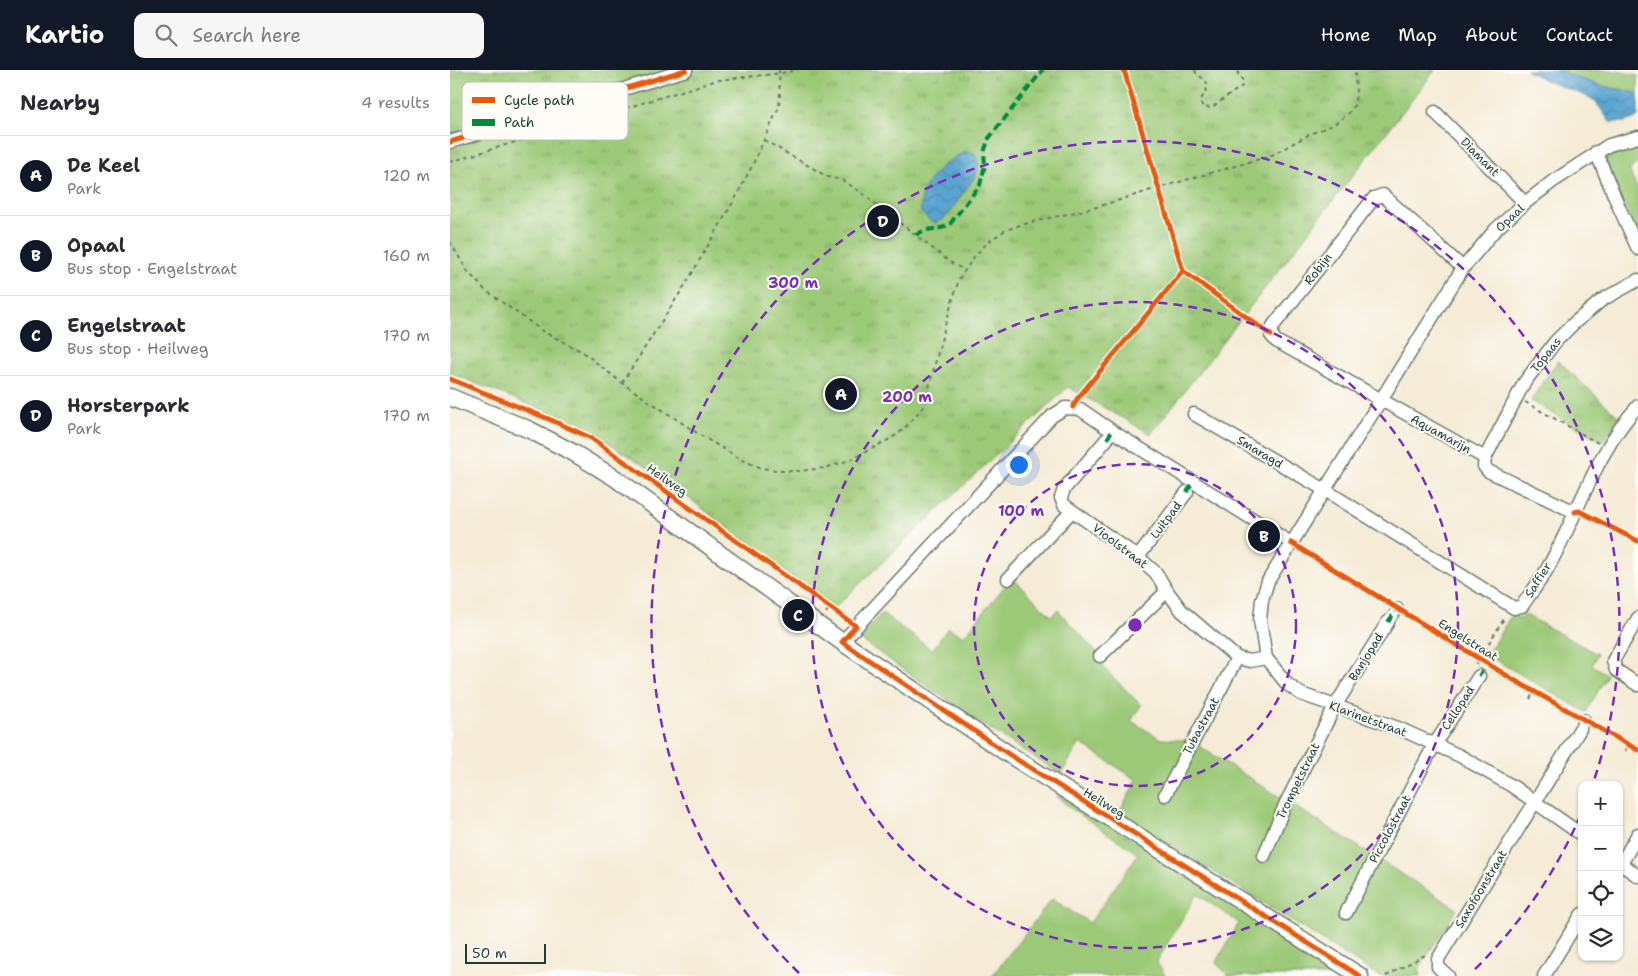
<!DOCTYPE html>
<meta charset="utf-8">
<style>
:root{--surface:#fff;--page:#f7f7f7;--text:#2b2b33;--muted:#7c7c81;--line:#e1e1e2;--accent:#111827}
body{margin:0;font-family:"Shantell Sans",sans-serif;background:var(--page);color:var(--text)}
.controls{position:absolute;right:15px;bottom:15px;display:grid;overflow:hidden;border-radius:10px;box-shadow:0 1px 4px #0004}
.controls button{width:45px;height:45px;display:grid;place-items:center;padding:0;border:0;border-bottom:1px solid var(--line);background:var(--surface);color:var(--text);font:25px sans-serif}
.scale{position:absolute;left:15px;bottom:12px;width:81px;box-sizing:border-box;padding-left:5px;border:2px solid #1f3d34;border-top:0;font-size:14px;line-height:18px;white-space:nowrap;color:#1f3d34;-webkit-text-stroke:4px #fdfcf7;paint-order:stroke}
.you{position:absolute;left:568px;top:394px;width:18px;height:18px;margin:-12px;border:4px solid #fff;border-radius:50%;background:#1a73e8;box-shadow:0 0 0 8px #1a73e833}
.badge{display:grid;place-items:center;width:32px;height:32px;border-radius:50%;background:var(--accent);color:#fff;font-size:16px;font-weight:700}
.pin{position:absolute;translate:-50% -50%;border:2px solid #fff;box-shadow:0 1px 5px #0006}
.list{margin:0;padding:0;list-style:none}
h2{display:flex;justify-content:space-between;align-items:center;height:65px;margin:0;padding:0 20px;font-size:21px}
h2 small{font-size:16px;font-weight:400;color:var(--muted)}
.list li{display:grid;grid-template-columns:32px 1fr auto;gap:15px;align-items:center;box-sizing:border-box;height:80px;padding:0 20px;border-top:1px solid var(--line)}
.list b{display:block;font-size:19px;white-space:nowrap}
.list p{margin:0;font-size:16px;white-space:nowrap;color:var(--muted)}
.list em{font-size:16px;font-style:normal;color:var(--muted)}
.icon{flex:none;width:28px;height:28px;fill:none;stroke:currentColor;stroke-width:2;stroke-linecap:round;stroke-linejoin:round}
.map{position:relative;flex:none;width:1188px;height:906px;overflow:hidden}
header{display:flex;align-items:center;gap:30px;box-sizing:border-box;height:70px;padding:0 25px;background:var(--accent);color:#fff}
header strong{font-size:24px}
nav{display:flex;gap:28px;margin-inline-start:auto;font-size:18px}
.search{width:350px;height:45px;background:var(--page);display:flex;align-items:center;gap:12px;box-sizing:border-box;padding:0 18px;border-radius:10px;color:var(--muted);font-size:19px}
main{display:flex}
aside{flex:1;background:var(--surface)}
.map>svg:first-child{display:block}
.grass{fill:#9cc977;stroke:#5e8356}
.park{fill:url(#park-tufts);stroke:#5e8356}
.water{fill:url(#water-waves);stroke:#3c7082}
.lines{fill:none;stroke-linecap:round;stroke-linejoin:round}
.pedestrian-casing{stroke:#6a7a6d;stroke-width:12}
.minor-casing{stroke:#6a7a6d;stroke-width:15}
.tertiary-casing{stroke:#6a7a6d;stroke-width:19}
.path{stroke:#6a7a6d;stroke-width:2;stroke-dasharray:4 4;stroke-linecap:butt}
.pedestrian{stroke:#fff;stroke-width:10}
.minor{stroke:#fff;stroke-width:12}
.tertiary{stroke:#fff;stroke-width:16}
.quiet{stroke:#00873e;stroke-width:4;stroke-dasharray:8 4;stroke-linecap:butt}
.cycleway-casing{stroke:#fdfcf7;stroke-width:8}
.cycleway{stroke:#e8590c;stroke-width:5}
.ring{fill:none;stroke:#7b2cbf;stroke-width:2.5;stroke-dasharray:9 6}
.labels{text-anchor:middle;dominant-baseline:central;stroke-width:4;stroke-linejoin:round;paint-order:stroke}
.street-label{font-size:12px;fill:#1f3d34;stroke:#fdfcf7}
.key{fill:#fdfcf7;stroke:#bac3bc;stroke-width:1}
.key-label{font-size:14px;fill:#1f3d34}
.centre{fill:#7b2cbf;stroke:#fdfcf7;stroke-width:2.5}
.ring-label{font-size:15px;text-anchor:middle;font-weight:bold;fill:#7b2cbf;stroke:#fdfcf7;stroke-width:4;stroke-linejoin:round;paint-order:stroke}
</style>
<header>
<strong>Kartio</strong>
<div class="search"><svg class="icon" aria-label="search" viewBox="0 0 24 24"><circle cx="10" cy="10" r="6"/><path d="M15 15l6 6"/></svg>Search here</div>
<nav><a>Home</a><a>Map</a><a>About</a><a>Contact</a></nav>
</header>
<main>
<aside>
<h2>Nearby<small>4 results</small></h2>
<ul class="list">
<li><span class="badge">A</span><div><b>De Keel</b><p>Park</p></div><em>120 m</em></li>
<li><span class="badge">B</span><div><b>Opaal</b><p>Bus stop · Engelstraat</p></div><em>160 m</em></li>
<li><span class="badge">C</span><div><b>Engelstraat</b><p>Bus stop · Heilweg</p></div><em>170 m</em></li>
<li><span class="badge">D</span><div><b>Horsterpark</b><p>Park</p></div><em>170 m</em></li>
</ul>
</aside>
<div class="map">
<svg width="1188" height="906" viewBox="0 0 1188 906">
<defs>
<pattern id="park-tufts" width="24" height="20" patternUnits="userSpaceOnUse" patternTransform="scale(1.25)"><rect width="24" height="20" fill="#9cc977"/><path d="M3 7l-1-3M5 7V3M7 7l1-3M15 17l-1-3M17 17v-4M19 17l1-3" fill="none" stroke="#7fa462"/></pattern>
<pattern id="water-waves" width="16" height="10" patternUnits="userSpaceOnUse" patternTransform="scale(1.25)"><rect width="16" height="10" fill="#5aa4d1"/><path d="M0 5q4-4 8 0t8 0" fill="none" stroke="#4a87aa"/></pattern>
</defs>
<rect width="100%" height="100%" fill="#fdfcf7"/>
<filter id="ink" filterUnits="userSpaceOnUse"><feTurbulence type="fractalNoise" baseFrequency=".02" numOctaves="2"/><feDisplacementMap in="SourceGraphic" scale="10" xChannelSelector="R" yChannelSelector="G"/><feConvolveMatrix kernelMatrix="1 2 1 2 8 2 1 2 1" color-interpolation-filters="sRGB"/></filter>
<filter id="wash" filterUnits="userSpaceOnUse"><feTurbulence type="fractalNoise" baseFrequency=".0096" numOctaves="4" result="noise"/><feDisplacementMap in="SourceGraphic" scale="20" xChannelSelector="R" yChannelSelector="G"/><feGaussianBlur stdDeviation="1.12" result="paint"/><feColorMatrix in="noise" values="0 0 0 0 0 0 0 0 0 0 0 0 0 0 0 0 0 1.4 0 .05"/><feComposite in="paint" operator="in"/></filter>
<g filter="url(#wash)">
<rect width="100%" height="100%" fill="#f5ebd6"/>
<!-- grass -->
<g class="grass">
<path d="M1105,0h58l22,5 3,1v18l-6,-2 -33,-7z"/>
<path d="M1188,71v22l-8,6 1,7 7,14v43l-33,-71 1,-9z"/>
<path d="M565,510l36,36 7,-6 43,47 3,11 37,37 -10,16 30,18 30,2 266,168 -38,59 2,8h-42l-260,-164 18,-32 -57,-37 -19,31 -85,-54 -118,-82 24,-25 50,37 16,-22 16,8 40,-49z"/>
<path d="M1062,544l8,5 4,-5 73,40 -5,11 15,10 -21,37 -99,-57z"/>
<path d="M605,725l17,7 278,174h-121l-13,-13 23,-40 -42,-29 -39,65 -1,4 8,12 -1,1h-172l60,-77 38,24 48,-69 -68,-46z"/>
</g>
<!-- park -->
<g class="park">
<path d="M0,0h985l-284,364 -83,-47 -235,222 -173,-133 -75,-49 -135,-54z"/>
<path d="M1108,291l61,56 -16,25 -72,-41 11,-18z"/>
</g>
<!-- water -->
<g class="water">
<path d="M1076,0h29l44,15 33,7 6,2v23l-13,5h-15l-14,-20 -7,-5 -42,-16z"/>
<path d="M131,24v1l-131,40v-2z"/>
<path d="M515,82h8c13,16 0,27 -10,41 -6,9 -12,18 -19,26l-7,3h-6l-10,-10c-3,-28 21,-50 44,-60z"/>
</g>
</g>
<g filter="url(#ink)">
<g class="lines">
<!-- pedestrian casing -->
<g class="pedestrian-casing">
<g id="pedestrian">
<path d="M938,552l10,-14"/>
<path d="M1130,659l5,-10"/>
</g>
</g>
<!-- minor casing -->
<g class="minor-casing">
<g id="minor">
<path d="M985,42l90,91"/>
<path d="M0,72l236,-72"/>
<path d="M1146,82l23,55 19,42"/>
<path d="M1013,198l-80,-73 -9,3 -101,128 -2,9 5,6 209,117 -1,8 4,5 87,41"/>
<path d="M744,344l131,76 189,118 8,-2c8,-12 17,-23 24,-35 32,-55 48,-117 92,-165"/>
<path d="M657,369l-43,50 -3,9 3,7 74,52 18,16 11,18 15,20 55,47 13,3 16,-3"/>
<path d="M1035,388l39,-75 31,-41 18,-18 29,-24 36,-20"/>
<path d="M688,487l49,-65"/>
<path d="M558,509l64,-68"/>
<path d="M1188,548l-25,43 3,9 22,15"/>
<path d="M392,572l210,-226 13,-8 15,1 32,22 179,112"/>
<path d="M650,586l67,-65"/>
<path d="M715,725l72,-137"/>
<path d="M1132,765l-70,-49 -52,-30 -62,-28 -97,-34 -14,-10 -21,-26 -6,-38 2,-20 6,-19 195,-313 32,-38 30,-27 27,-21 57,-37 29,-8"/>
<path d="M814,786l21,-51 50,-99 53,-84"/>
<path d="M1169,793l19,13"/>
<path d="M1171,794l17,-30"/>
<path d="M896,843l88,-168 45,-69"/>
<path d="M998,906l-10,-9v-8l142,-230"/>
<path d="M1094,906l38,-62"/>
</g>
</g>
<!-- tertiary casing -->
<g class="tertiary-casing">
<path id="tertiary" d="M0,327l80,33 44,23 41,25 227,164 168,113 350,221"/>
</g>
<!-- path -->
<g class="path">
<path d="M745,0l1,3 10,8 2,5 -8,16 3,5 8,1 31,-22v-7l-4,-3v-6"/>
<path d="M314,70l64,37 14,3 17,11 91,71 14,8"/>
<path d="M0,92l264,-81c28,-5 56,-5 84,-11"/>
<path d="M0,172l18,30 17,18 59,42 39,20 39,31 78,52 44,26 18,7 20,3h17l26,-3 25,-8 42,-22 12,-9 20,-23 22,-84 13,-43 15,-22 14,-15 16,-11 16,-6 77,-18 61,-19 112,-32 42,-23 21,-8 16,-12 5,-7 2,-12 -1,-24"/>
<path d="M172,313l65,-101 49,-85 17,-33 25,-55 2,-9 -1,-30"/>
<path d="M1075,332l73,41"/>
<path d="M376,543l4,-6"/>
<path d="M1026,594l29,-47"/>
<path d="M1080,629l4,-8"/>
<path d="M1175,681l4,-7"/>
<path d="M936,906l39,-21h2"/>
</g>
<!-- pedestrian -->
<use href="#pedestrian" class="pedestrian"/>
<!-- minor -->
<use href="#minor" class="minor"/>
<!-- tertiary -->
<use href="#tertiary" class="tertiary"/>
<!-- quiet -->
<g class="quiet">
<path d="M466,165c12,-9 23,-3 34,-11l30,-39 5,-20 -1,-13 5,-14 54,-68"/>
<path d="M657,369l5,-8"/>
<path d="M737,422l6,-10"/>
<path d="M938,552l10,-14"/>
<path d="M1029,606l3,-5"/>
</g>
<!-- cycleway casing -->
<g class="cycleway-casing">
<g id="cycleway">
<path d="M674,0l59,201 88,64"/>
<path d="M0,72l236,-72"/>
<path d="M0,309l101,41 40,18 265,188 -14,16 168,113 350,221"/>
<path d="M623,337l4,-8 106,-128"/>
<path d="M1125,442l4,-1 59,30"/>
<path d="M841,473l223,137 124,70"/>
</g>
</g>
<!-- cycleway -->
<use href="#cycleway" class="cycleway"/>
</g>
</g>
<!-- distance rings -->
<g class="ring">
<circle cx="685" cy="555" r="161"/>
<circle cx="685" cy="555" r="323"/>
<path d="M1131 744A484 484 0 0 1 1021 903M349 903A484 484 0 1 1 1143 713"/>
</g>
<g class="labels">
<!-- street labels -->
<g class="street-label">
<text transform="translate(1030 87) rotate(45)">Diamant</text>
<text transform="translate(1060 148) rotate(-43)">Opaal</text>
<text transform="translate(868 199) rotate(-52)">Robijn</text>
<text transform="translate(1096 285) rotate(-52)">Topaas</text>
<text transform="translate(991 364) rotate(29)">Aquamarijn</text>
<text transform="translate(810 382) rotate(31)">Smaragd</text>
<text transform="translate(217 410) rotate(35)">Heilweg</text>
<text transform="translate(716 450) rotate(-53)">Luitpad</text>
<text transform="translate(670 476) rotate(37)">Vioolstraat</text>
<text transform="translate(1088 510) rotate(-58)">Saffier</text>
<text transform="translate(1018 570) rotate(32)">Engelstraat</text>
<text transform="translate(916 587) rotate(-58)">Banjopad</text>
<text transform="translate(1008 638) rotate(-57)">Cellopad</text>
<text transform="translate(918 649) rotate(20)">Klarinetstraat</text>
<text transform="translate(751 656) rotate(-62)">Tubastraat</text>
<text transform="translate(848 711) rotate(-64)">Trompetstraat</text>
<text transform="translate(654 733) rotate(32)">Heilweg</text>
<text transform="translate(940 759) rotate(-62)">Piccolostraat</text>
<text transform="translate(1031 819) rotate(-59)">Saxofoonstraat</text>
</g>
</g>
<!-- legend -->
<rect x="12" y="12" width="166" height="58" rx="8" class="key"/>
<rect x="22" y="27" width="23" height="6" fill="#e8590c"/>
<rect x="22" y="49" width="23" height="7" fill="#00873e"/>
<g class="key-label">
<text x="54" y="35">Cycle path</text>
<text x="54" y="57">Path</text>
</g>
<circle cx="685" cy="555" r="8" class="centre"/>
<g class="ring-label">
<text x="343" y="218">300 m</text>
<text x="457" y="332">200 m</text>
<text x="571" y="446">100 m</text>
</g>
</svg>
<div class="controls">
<button>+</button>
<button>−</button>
<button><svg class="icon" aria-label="locate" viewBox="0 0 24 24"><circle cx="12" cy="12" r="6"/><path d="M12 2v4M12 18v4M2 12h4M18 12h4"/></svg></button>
<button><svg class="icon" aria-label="layers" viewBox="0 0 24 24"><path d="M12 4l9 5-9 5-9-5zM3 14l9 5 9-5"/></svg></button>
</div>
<div class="scale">50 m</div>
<div class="you"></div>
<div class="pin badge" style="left:391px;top:324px">A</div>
<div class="pin badge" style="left:814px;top:466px">B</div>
<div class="pin badge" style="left:348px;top:545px">C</div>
<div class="pin badge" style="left:433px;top:151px">D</div>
</div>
</main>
